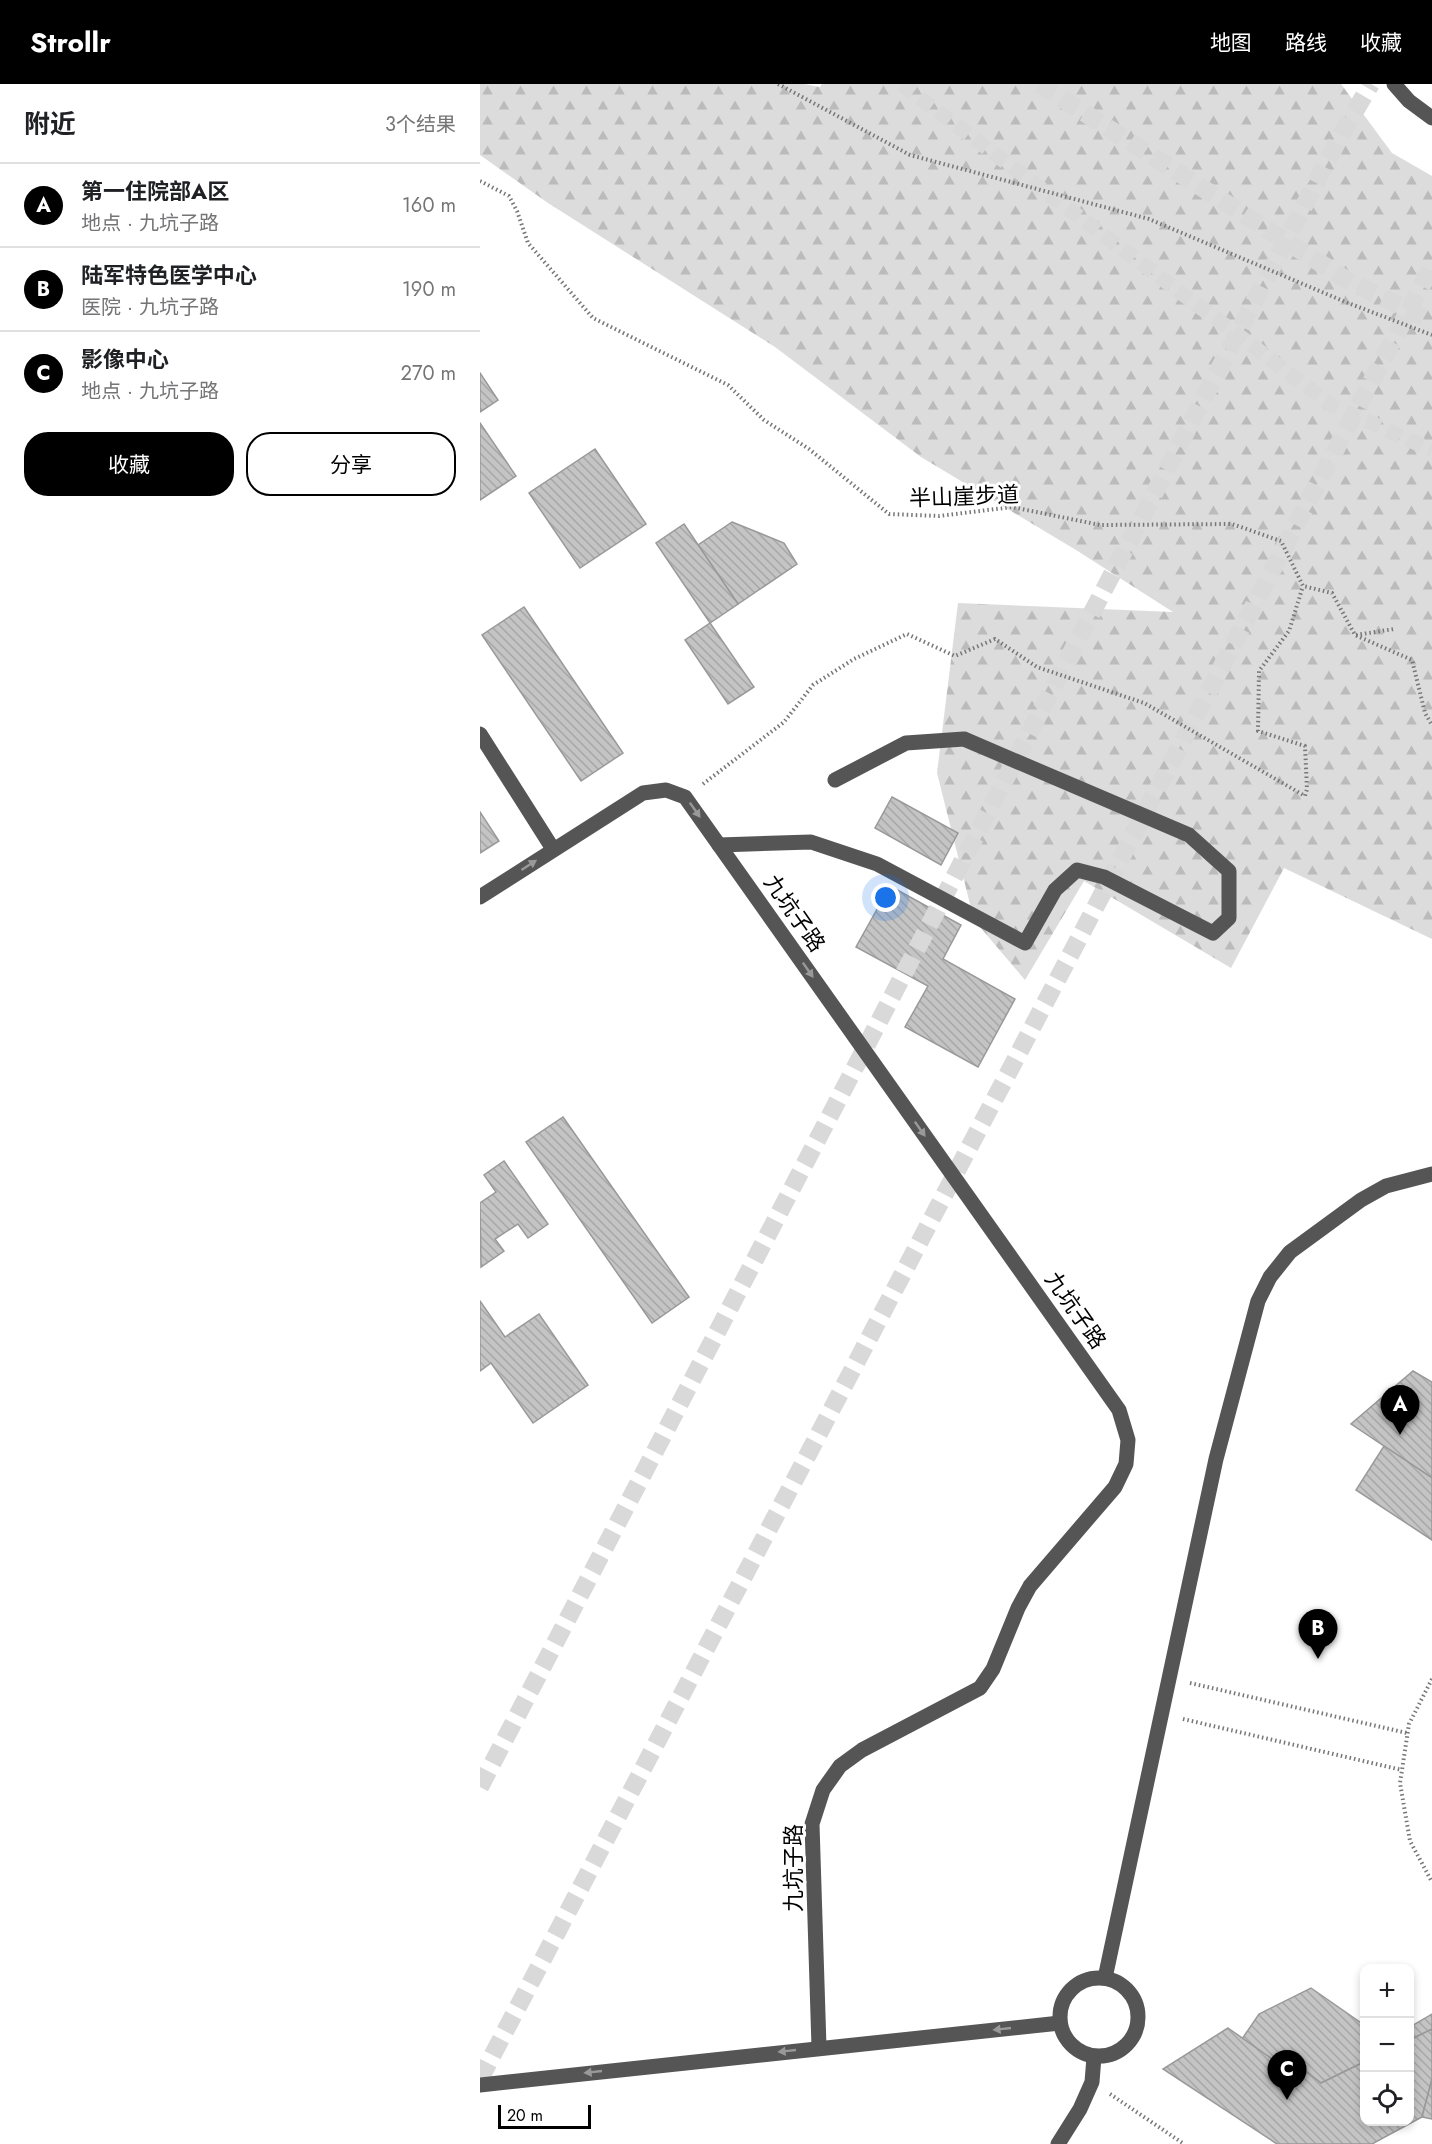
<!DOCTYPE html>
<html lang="zh">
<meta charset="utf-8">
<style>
:root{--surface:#fff;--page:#f2f2f2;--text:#202124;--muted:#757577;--line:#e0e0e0;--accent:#000}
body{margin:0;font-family:Jost,"Noto Sans SC",sans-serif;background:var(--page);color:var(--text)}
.controls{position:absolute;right:18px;bottom:18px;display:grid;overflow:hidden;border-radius:12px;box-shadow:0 3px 9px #0003}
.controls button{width:54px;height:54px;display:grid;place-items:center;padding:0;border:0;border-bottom:2px solid var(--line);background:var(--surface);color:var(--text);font:30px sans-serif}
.scale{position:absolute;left:18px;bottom:15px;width:93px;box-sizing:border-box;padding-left:6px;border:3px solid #000;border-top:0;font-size:16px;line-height:21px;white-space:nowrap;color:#000;-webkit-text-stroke:4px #fff;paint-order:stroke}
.you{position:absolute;left:406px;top:814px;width:21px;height:21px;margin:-15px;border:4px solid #fff;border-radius:50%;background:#1a73e8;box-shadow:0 0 0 9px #1a73e833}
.badge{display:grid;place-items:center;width:39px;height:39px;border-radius:50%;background:var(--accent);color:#fff;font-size:20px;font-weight:700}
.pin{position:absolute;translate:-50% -50px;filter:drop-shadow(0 2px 3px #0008)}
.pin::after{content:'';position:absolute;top:32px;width:21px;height:18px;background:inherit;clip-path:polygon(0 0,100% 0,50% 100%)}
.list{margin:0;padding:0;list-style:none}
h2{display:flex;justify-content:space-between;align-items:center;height:78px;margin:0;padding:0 24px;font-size:26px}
h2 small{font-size:20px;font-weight:400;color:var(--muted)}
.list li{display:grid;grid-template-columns:39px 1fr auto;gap:18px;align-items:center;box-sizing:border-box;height:84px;padding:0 24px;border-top:2px solid var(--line)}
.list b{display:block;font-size:22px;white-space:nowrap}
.list p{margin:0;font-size:20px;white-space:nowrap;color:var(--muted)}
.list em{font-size:20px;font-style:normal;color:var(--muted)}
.actions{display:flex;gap:12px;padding:18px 24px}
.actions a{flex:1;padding:14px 0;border:2px solid var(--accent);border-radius:24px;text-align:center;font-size:21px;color:var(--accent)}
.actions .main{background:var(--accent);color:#fff}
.icon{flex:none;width:33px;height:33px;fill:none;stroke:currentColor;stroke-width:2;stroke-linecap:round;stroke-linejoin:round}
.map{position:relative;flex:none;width:952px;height:2060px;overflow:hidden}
header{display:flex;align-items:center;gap:36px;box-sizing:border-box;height:84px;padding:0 30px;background:var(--accent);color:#fff}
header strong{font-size:28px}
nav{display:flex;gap:33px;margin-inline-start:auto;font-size:21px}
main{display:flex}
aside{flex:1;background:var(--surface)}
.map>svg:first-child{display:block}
.forest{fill:url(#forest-firs)}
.building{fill:url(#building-back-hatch);stroke:#999;stroke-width:1.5}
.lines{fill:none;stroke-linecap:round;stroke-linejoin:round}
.major-tunnel{stroke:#d9d9d9;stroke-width:15;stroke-dasharray:15 8;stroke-linecap:butt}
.highway-tunnel{stroke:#d9d9d9;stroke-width:18;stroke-dasharray:18 9;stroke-linecap:butt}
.path{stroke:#777;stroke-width:4;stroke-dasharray:1.5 3;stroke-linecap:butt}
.minor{stroke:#555;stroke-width:15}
.oneway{fill:#999}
.labels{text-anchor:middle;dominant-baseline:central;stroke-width:6;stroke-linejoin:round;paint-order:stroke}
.street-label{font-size:22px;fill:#000;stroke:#fff}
</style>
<header>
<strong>Strollr</strong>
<nav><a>地图</a><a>路线</a><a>收藏</a></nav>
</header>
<main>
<aside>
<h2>附近<small>3个结果</small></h2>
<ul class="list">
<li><span class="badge">A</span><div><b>第一住院部A区</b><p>地点 · 九坑子路</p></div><em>160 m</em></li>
<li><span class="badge">B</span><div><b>陆军特色医学中心</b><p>医院 · 九坑子路</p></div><em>190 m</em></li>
<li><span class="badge">C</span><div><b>影像中心</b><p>地点 · 九坑子路</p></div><em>270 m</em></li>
</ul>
<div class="actions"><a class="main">收藏</a><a>分享</a></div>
</aside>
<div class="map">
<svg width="952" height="2060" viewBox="0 0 952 2060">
<defs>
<pattern id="forest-firs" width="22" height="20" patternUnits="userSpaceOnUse" patternTransform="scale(1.5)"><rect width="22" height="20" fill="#dcdcdc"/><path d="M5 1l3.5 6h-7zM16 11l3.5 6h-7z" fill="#bbb"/></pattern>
<pattern id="building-back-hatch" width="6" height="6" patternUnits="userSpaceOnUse" patternTransform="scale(1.5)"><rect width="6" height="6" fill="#c4c4c4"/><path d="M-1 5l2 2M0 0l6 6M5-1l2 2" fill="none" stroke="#a7a7a7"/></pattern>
</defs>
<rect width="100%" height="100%" fill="#fff"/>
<!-- forest -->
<path class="forest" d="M0,0h324l16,3 2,-3h519l51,69 40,23v763l-148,-71 -53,100 -147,-87 -59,99 -51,-60 -37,-147 21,-170 215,9 -97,-62 -155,-93 -146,-110 -227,-144 -68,-48z"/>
<!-- building -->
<g class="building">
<path d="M0,289l18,27 -18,12z"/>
<path d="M0,339l36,53 -36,24z"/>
<path d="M115,365l51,75 -66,44 -51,-75z"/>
<path d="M252,438l52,21 13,21 -59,40 -40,-59z"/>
<path d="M204,440l54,80 -28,19 -54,-80z"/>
<path d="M44,523l99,146 -42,28 -99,-146z"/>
<path d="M230,539l44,64 -26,17 -43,-64z"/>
<path d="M412,713l66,36 -17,32 -66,-37z"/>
<path d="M0,728l19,29 -19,12z"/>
<path d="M410,802l71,39 -18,34 72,40 -37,68 -73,-40 23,-41 -72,-39z"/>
<path d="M83,1033l126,180 -37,26 -126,-181z"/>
<path d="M24,1077l44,63 -20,14 -10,-14 -23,15 9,12 -23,16 -1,-64 16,-11 -12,-17z"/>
<path d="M0,1217l25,36 34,-23 49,71 -55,38 -42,-60 -11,8z"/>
<path d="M933,1287l19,11v96l-81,-54z"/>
<path d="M904,1362l48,32v62l-76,-50z"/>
<path d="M831,1904l53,37v37l-43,21 -14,-11 -5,8 -60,-41 17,-25z"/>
<path d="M952,1930v15l-22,11v-13z"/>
<path d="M748,1944l74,52 5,-8 14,11 43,-21v60h46v-82l22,-11v50l-10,38 -50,27h-95l-114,-75z"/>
<path d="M952,1995v40l-10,-2z"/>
</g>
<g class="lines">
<!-- major-tunnel -->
<path class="major-tunnel" d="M421,0l432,322 99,44"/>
<!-- highway-tunnel -->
<g class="highway-tunnel">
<path d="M559,0l311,198 82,39"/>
<path d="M0,1703l862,-1654 29,-49"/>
<path d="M0,1995l952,-1813"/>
</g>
<!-- path -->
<g class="path">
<path d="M298,0l132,71 239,64 199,84 84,32"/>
<path d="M0,97l29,15 8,15 11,32 65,75 135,67 36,35 45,29 80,65 50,2 73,-9 88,18 132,-1 49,17 22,45 29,7 23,42 57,25 13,53 7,12"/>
<path d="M876,551l38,-6"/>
<path d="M223,700l81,-62 29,-37 41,-26 53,-25 48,22 40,-17 42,28 107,36 161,93 2,-7 -2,-43 -47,-15 1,-60 30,-40 14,-45"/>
<path d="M952,1595l-23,45 -9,59 10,58 22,41"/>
<path d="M710,1599l217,50"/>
<path d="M703,1635l219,51"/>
<path d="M630,2010l74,50"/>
</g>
<!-- minor -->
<g class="minor">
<path d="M914,0l15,17 23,17"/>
<path d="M0,650l73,115"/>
<path d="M239,761l92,-3 66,22 148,79 30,-53 22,-20 27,7 109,56 16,-15v-47l-40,-36 -225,-96 -58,4 -71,37"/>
<path d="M0,813l163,-104 23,-3 19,7 434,613 9,30 -2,24 -11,23 -85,99 -12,22 -25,61 -13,19 -118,62 -22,16 -17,24 -11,34 7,223"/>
<circle cx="619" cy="1933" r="39"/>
<path d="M625,1894l111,-519 42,-158 12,-24 20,-25 71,-52 25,-14 46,-12"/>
<path d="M0,2001l580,-62"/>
<path d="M578,2060l22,-35 12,-27 2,-25"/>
</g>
</g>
<!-- one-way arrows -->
<defs><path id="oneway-solid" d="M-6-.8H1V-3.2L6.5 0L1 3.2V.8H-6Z" transform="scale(1.5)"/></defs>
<g class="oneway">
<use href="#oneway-solid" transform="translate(215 726) rotate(55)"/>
<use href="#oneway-solid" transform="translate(49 781) rotate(-33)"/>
<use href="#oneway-solid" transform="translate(328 886) rotate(55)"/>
<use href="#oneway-solid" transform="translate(440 1045) rotate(55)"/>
<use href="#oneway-solid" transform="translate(522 1945) rotate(174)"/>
<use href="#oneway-solid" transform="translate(307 1967) rotate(174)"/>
<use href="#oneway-solid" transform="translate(113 1988) rotate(174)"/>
</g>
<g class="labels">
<!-- street labels -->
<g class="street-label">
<text transform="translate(484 412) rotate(-2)">半山崖步道</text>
<text transform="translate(315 829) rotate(55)">九坑子路</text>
<text transform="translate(596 1226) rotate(55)">九坑子路</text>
<text transform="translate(313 1784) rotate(-90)">九坑子路</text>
</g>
</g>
</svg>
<div class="controls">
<button>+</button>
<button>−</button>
<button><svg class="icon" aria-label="locate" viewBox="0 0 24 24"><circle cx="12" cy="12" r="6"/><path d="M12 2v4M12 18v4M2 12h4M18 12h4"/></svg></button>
</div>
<div class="scale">20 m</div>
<div class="you"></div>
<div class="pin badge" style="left:920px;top:1351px">A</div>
<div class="pin badge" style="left:838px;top:1575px">B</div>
<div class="pin badge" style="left:807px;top:2016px">C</div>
</div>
</main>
